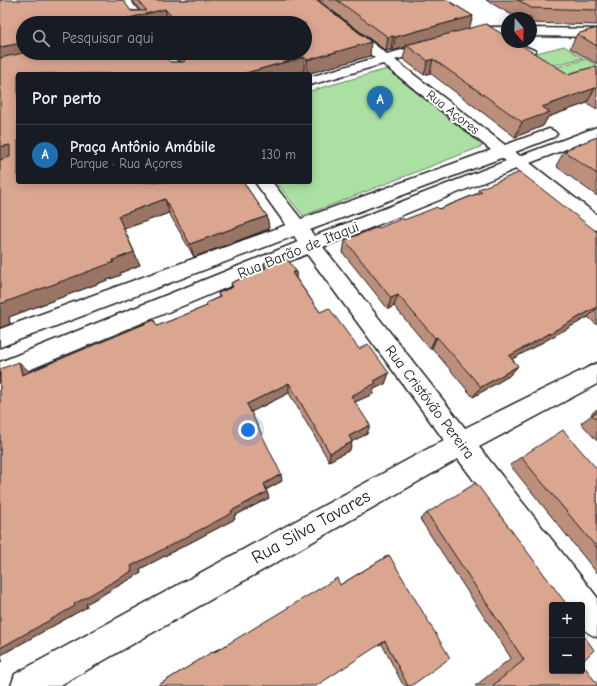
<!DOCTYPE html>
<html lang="pt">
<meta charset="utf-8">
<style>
:root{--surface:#171b24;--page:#242831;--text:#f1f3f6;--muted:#9ea1a6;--line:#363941;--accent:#1f6fb2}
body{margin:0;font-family:"Comic Neue",sans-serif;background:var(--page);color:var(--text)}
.controls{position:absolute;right:12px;bottom:12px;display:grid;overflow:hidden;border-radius:4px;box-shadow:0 2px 10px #0003}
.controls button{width:36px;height:36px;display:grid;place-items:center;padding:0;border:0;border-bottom:1px solid var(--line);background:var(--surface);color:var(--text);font:20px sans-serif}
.compass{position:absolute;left:501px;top:12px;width:36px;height:36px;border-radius:50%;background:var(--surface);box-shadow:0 2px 10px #0003;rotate:161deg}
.you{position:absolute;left:248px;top:430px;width:14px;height:14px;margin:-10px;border:3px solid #fff;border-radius:50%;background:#1a73e8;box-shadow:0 0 0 6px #1a73e833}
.badge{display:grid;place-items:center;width:26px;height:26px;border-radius:50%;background:var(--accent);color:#fff;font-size:13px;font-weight:700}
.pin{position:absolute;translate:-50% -33px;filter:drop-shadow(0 1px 2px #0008)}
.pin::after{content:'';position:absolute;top:21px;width:14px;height:12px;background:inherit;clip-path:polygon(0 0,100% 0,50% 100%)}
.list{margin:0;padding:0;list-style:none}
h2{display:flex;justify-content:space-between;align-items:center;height:52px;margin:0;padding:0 16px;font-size:17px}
h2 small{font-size:13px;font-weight:400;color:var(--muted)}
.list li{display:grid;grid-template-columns:26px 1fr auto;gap:12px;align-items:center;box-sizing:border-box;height:60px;padding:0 16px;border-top:1px solid var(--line)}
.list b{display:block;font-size:15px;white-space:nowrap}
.list p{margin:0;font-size:13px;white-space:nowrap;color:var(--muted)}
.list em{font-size:13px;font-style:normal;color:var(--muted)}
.icon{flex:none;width:22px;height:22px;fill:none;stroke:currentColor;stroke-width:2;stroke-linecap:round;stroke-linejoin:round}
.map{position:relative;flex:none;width:597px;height:686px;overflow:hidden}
.search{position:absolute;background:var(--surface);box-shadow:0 2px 10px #0003;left:16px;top:16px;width:296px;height:44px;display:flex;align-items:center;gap:10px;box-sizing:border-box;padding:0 14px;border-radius:22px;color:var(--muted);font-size:15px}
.panel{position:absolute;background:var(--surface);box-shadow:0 2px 10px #0003;left:16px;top:72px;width:296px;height:112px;border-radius:4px}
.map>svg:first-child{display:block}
.green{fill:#aae0a2;stroke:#637e5f}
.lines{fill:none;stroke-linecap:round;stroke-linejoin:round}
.lane-casing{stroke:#1c1c1c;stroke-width:3}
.street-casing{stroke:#1c1c1c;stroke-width:3}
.lane{fill:#fff;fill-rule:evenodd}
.street{fill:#fff;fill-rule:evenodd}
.wall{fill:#bc8f7c;stroke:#1c1c1c;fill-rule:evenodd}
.shaded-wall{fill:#997465;stroke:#1c1c1c}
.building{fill:#dba690;stroke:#1c1c1c}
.labels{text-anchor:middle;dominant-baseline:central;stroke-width:4;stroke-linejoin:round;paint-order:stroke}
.far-street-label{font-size:13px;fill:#1c1c1c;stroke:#fff}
.street-label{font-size:15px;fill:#1c1c1c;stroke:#fff}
.near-street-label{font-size:18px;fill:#1c1c1c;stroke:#fff}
</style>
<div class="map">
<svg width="597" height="686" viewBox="0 0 597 686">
<rect width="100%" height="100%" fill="#fff"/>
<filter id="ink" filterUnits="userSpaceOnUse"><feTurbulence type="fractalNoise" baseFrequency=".025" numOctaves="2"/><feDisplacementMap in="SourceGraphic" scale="8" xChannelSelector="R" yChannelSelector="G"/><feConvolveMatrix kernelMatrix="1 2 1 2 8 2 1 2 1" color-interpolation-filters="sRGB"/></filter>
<g filter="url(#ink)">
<!-- green -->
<g class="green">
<path d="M564,46l19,12 -44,11 -18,-12z"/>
<path d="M586,59l11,7v10l-35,10 -21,-15z"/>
<path d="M387,69l96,77 -180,70 -27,-34h34v-91z"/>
</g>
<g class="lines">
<!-- lane casing -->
<g class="lane-casing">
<path id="lane" d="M507,40v2h8l21,9 -4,2c-10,-2 -20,-4 -27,-11z"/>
</g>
<!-- street casing -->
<g class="street-casing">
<g id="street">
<path d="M118,0h12l18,23h-12z"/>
<path d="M303,0h13l71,54 47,-13 4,1 2,3 -2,3 -43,12 110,85 44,-16 5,2 3,3 -3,3 -39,15 5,4 77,-29v10l-67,26 67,52v15l-6,-1 -75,-60 -193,78 142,181 132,-65v21l-118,63 118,150v40c-19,-7 -15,-14 -15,-32h-16l-108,-146 -399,227h-48l4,-12 429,-234 -137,-186 -307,128v-20l298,-120 -4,-6 -294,111v-18l286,-104 -31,-43h17l29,37 190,-69 -108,-86 -73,21v-8l65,-19zM501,158l5,3 -192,75 -4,-6z"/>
<path d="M487,27h20v8h-20l-18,4 -4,-1 -2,-3 2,-3z"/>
<path d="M531,28l66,1v8l-66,-1z"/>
<path d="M158,53h13l16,21h-14z"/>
</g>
</g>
<!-- lane -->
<use href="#lane" class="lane"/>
<!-- street -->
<use href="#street" class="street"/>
</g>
<!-- wall -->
<g class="wall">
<path d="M0,0l140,11 -8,-11h185l53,56 -63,18 -3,-3 -286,3 225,108 24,34 2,13 -75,28 -25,-44 -45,16 16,36 -20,8 1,2 -112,42 1,7 -10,4zM168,22l1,1h136v30h-126l2,9h-11l-17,-6 -130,-3v-30z"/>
<path d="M318,0h129l26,16 -4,12 99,46 29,-8v43l-10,-6 -39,14 -5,9 -28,11 -85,-64 -6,2 -21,-16 3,-12 -13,4 -2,-1 -5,1z"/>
<path d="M486,0h111v25l-66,-2v-5h-14z"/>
<path d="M597,28v36l-27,-16 7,-14z"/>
<path d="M597,137v59l-40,-29 1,-2 -1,-1 8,-14z"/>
<path d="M479,189l118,43v93l-9,-8 -76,42 6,7 -9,10 -36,21 -41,-49 -2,1 -36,-43 -6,3 -45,-56 2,-13 94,-31 37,-15z"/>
<path d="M264,263l32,8v7l24,34 39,37 30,24 -4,11 -11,5 -1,5 -18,8 12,32 -15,7 -2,9 -21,11 -40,-68 -38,19 31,69 -16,9 3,8 -35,18 1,3 -95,50 1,4 -55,31 1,3 -86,48 1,6 -2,1v-293l30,3 124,-52 3,6 50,-20 -1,-3 13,-6 -1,-4 14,-6 -1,-4 33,-14z"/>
<path d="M597,409v32l-16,-18 11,-8 -1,-1z"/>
<path d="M521,457l76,12v104l-87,-108z"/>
<path d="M427,513l125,158 45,15h-122l36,-28 -91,-139z"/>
<path d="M389,555l22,131h-5l-4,-3 -20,-39 -225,42 61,-37v1l122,-65z"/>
</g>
<!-- shaded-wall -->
<g class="shaded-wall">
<path d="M165,9l3,13 -3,1h-39l-1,-4z"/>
<path d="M473,16l-4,13 -63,16v2l-13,4 2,-14z"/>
<path d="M393,36l-2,14 -5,1 2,-14z"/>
<path d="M371,42l-1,14 -63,18v-14z"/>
<path d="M23,43v10l-23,9v-15z"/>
<path d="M304,57v14l-12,3h-50z"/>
<path d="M433,59l-3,14 -6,2 4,-14z"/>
<path d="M595,88l-8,15 -39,14 -5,9 -28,11 7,-15 20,-15z"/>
<path d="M10,145l8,12 -18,7v-17z"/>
<path d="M165,199l4,14 -45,16 16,36 -20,8 1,2 -112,42 1,7 -10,4v-24l113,-44 5,-44z"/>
<path d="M267,216l2,13 -75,28 -4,-13z"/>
<path d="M296,271v13l-4,-11z"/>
<path d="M398,295l-4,11 -6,3 3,-11z"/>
<path d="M597,307v1l-9,9 -88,49 9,-10z"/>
<path d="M437,337l-5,11 -2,1 5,-11z"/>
<path d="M19,362l11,10 -8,3z"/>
<path d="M518,366l-9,10 -36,21 8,-10z"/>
<path d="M389,373l-4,11 -11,5 -1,5 -25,11 3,-9 23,-15z"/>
<path d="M289,383v10l-40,20 -2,-9z"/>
<path d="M370,425l-3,9 -20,10 2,-8z"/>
<path d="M352,442l-2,8 -21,11 1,-8z"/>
<path d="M281,474l1,7 -17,9 -1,-6z"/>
<path d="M267,492l2,6 -35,18 1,3 -95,50 1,4 -55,31 1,3 -86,48 1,6 -2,1v-14l131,-82 100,-55z"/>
<path d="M218,649v2l-5,2 -1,-1z"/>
</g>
<!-- building -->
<g class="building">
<path d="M0,0h123l8,11h14l1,-1 -8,-10h179l54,42 -64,18 -3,-3 -62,17h-224v108h225l24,34 -77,28 -25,-45 -47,17 16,36 -21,8 1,2 -114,42v-144l10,-3v-12l-10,2v-89l23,-5h127l3,3 10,-2 7,8h14l1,-3 -5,-6h125v-30h-128l-12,-14 -40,10 3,4h-105v20l-23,4z"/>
<path d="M337,0h110l26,16 -78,21 -2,-1 -5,1z"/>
<path d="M518,0h79v10l-66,-2z"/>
<path d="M486,24l21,13v5h9l52,32 29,-8v23l-2,-1 -53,19 8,5 -28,10 -89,-63 -5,2 -22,-16z"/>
<path d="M597,28v18l-20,-12z"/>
<path d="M597,137v37l-32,-22 2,-1 -2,-1z"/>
<path d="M520,172l77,60v75l-88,49 9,10 -37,21 -44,-50 -2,1 -37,-43 -7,3 -46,-58 33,-13 1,1 24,-10 1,2 33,-13 2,2 43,-17 -3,-3z"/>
<path d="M284,255l12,16 -4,2 28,39 9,-4 30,41 9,-5 21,29 -15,8 2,2 -25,13 19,29 -21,11 3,6 -22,11 -41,-70 -42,21 34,70 -17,10 3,8 -36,19 1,2 -101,53 1,5 -58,33 1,2 -75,42v-279l19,-7 3,13 132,-55 3,6 50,-20 -1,-3 14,-6 -2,-4 15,-6 -2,-4 35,-15 -2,-5z"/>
<path d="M597,412v8l-5,-5z"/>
<path d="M563,430l34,39v79l-76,-91z"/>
<path d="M476,483l91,122h-15v66h30v-8l15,21v2h-105l32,-26 -97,-147z"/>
<path d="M389,555l61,103 -39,28h-3l-23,-45 -69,45h-159l34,-21 21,-13 1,1 124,-75 3,7z"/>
<path d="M582,633l12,17 -12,12z"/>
</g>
</g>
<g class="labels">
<!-- far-street labels -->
<g class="far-street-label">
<text transform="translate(453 112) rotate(38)">Rua Açores</text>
</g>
<!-- street labels -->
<g class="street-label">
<text transform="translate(298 250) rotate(-22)">Rua Barão de Itaqui</text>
<text transform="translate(430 402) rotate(53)">Rua Cristóvão Pereira</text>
</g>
<!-- near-street labels -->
<g class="near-street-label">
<text transform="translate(311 527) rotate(-29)">Rua Silva Tavares</text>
</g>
</g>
</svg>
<div class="controls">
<button>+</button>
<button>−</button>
</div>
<svg class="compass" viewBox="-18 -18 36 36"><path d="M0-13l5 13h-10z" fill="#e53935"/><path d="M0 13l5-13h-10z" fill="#9ea1a6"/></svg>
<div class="you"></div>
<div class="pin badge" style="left:380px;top:119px">A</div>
<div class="search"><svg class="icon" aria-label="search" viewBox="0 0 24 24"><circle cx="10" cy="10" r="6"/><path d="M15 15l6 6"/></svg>Pesquisar aqui</div>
<section class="panel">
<h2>Por perto<small></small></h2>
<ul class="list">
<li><span class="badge">A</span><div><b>Praça Antônio Amábile</b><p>Parque · Rua Açores</p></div><em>130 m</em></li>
</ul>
</section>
</div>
